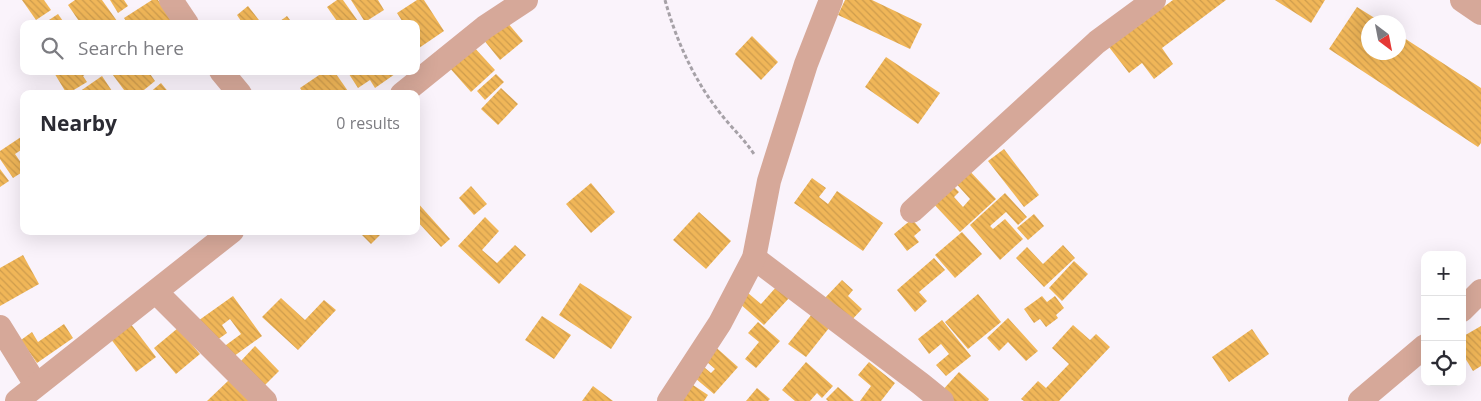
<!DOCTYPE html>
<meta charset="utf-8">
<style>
:root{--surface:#fff;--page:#f7f7f7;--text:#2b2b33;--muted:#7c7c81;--line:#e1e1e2}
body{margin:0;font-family:"Open Sans",sans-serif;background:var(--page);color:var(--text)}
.controls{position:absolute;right:15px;bottom:15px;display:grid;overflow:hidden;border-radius:10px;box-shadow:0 5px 20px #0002}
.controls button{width:45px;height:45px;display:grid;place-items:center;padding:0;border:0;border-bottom:1px solid var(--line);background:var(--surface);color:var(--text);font:25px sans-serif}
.compass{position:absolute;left:1361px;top:15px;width:45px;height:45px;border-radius:50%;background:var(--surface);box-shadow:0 5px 20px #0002;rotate:148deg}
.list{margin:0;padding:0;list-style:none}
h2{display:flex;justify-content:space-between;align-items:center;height:65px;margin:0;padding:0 20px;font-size:21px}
h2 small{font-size:16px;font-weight:400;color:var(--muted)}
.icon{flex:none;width:28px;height:28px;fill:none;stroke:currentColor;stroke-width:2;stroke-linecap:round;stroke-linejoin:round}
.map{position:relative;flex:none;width:1481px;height:401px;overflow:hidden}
.search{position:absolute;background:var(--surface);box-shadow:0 5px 20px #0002;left:20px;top:20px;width:400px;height:55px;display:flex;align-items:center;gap:12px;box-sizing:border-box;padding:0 18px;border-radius:10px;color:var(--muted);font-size:19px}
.panel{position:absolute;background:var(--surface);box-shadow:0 5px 20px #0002;left:20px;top:90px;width:400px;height:145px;border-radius:10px}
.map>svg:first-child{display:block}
.building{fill:url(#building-back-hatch)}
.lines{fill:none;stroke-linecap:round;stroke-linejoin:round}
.path{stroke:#a6a1a7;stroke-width:3;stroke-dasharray:4 2.5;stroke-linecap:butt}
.street{stroke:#d6a899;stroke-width:24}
</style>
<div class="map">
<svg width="1481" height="401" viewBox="0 0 1481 401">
<defs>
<pattern id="building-back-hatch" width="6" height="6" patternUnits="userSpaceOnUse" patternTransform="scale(1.25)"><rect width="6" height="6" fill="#f0b658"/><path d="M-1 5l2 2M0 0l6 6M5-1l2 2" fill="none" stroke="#ce9c4d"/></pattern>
</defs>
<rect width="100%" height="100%" fill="#faf3fb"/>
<!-- building -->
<g class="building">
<path d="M22,0h22l7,10 -15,10z"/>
<path d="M75,0h27l15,21 -4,3h-32l-13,-19z"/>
<path d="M110,0h14l4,6 -10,7z"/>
<path d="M152,0h6l13,19 -7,5h-36l-4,-6z"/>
<path d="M337,0h6l17,24h-21l-12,-17z"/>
<path d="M351,0h27l6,10 -19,12z"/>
<path d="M417,0h7l20,31 -25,17 -3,-5v-19h-12l-7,-11z"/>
<path d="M845,0h27l50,24 -12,25 -72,-34z"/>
<path d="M1173,0h53l-64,48 11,16 -19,15 -12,-16 -13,10 -20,-26z"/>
<path d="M1275,0h50l-14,23z"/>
<path d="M248,6l14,18h-19l-6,-9z"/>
<path d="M1357,7l24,15h-13v30h30v-18l83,54v55l-3,4 -149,-98z"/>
<path d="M58,14l7,10h-22z"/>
<path d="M287,16l6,8h-17z"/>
<path d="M506,21l17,20 -23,19 -17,-21z"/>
<path d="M752,36l26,26 -17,18 -26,-26z"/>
<path d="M472,45l23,25 -24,22 -23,-26z"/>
<path d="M886,57l54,36 -22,31 -53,-37z"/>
<path d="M53,71h37l-7,5 4,6 -20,12z"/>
<path d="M110,71h38l7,10 -16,13h-12z"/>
<path d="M325,71h9l16,23h-46l-4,-6z"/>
<path d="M347,71h47l1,3 -20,14 -5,-8 -12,8z"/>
<path d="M496,74l8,8 -19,18 -8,-9z"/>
<path d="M102,76l12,18h-38z"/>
<path d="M161,83l9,11h-22z"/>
<path d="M501,88l17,16 -20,21 -17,-16z"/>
<path d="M24,135v13l-9,6 9,13v4l-11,7 -13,-19v-8z"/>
<path d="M1004,149l35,46 -15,12 -36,-46z"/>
<path d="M966,167l30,32 -36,33 -30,-32 19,-18 10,10 -5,5 9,10 7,-8 -18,-20z"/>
<path d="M0,169l9,12 -9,6z"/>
<path d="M812,178l14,10 -7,9 9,7 9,-13 46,32 -20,28 -69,-48z"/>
<path d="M591,183l24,29 -24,21 -25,-29z"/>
<path d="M471,186l16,18 -13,11 -15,-17z"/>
<path d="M1005,193l22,24 -9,8 -12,-13 -16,14 3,3 12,-10 18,20 -23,21 -30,-35z"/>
<path d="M416,201l34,38 -9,8 -25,-27z"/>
<path d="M699,212l32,29 -25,28 -33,-29z"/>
<path d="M1034,214l10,12 -16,14 -11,-12z"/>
<path d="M485,217l14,14 -17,19 15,13 18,-18 11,10 -27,29 -41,-38z"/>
<path d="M912,219l9,11 -7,6 5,6 -12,9 -13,-17z"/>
<path d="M358,231h26l-13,13z"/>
<path d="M962,232l20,22 -27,24 -20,-23z"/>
<path d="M1063,245l12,13 -31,29 -28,-29 11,-11 16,17z"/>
<path d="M23,255l16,29 -39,22v-38z"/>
<path d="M934,258l11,12 -26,22 8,9 -12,11 -18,-22z"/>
<path d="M1074,261l14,13 -26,27 -13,-13z"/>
<path d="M842,280l11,10 -5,6 14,13 -14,15 -25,-24z"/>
<path d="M580,283l52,34 -21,32 -52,-34z"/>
<path d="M777,286l13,11 -26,28 -25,-22 9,-10 13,11z"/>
<path d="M978,294l23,28 -33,27 -23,-27z"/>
<path d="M233,296l29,40 -32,23 -8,-11 19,-14 -11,-15 -8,6 5,8 -17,12 -15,-22z"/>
<path d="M1042,296l5,6 8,-6 9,12 -8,7 2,3 -12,9 -6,-8 -6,4 -10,-14z"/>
<path d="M281,298l24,22 19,-20 12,10 -38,40 -36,-33z"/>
<path d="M812,314l17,14 -23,29 -18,-13z"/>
<path d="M542,316l29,19 -17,24 -29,-19z"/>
<path d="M1008,318l30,33 -12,10 -18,-19 -9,9 -12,-13z"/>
<path d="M127,319l29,38 -20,15 -29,-38z"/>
<path d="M942,320l29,36 -25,20 -10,-11 13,-11 -8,-10 -12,10 -11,-15z"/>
<path d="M758,322l22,19 -24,27 -11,-9 14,-17 -11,-9z"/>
<path d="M64,324l9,14 -36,25 -16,-23 11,-8 6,10z"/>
<path d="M1073,325l17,15 6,-6 14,13 -51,54h-35l-3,-2 17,-18 8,7 23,-24 -17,-16z"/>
<path d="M1481,326v40l-8,5 -11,-18v-16z"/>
<path d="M178,328l22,26 -24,20 -22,-26z"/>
<path d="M1252,329l17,25 -40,28 -17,-25z"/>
<path d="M711,343l27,24 -24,27 -25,-21 9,-11 13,11 4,-4 -15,-13z"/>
<path d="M255,346l24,25 -21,21 -18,-30z"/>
<path d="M806,362l27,24 -11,12 -5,-5 -7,8h-15l-13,-11z"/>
<path d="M869,362l26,21 -14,18h-21l11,-15 -13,-11z"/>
<path d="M959,372l30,27 -1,2h-38l-9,-9z"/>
<path d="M229,380l20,21h-42z"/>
<path d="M687,381l21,14 -4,6h-30z"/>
<path d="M593,386l20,15h-31z"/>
<path d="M838,387l16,14h-26l-2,-2z"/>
<path d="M757,388l13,11 -2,2h-22z"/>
</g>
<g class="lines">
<!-- path -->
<path class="path" d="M665,0c11,40 29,80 55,113 11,14 24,26 34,41"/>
<!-- street -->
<g class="street">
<path d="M171,0l16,24"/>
<path d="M1462,0l19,13"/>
<path d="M221,71l19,23"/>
<path d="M402,94l83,-67 41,-27"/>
<path d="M912,211l185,-169 57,-42"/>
<path d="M754,258l167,126 21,17"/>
<path d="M156,292l109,109"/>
<path d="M1462,310l19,-19"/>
<path d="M0,327l36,58"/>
<path d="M17,401l215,-170"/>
<path d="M669,401l51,-78 34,-65 15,-77 37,-117 25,-64"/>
<path d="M1360,401l65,-55"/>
</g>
</g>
</svg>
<div class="controls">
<button>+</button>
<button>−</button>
<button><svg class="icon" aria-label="locate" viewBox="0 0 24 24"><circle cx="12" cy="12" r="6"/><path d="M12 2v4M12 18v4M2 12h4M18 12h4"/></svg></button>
</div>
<svg class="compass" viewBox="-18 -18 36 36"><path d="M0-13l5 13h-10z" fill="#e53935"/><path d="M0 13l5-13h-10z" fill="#7c7c81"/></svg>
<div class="search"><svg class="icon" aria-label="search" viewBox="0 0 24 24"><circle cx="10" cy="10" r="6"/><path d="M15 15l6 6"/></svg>Search here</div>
<section class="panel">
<h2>Nearby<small>0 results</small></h2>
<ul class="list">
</ul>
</section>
</div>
